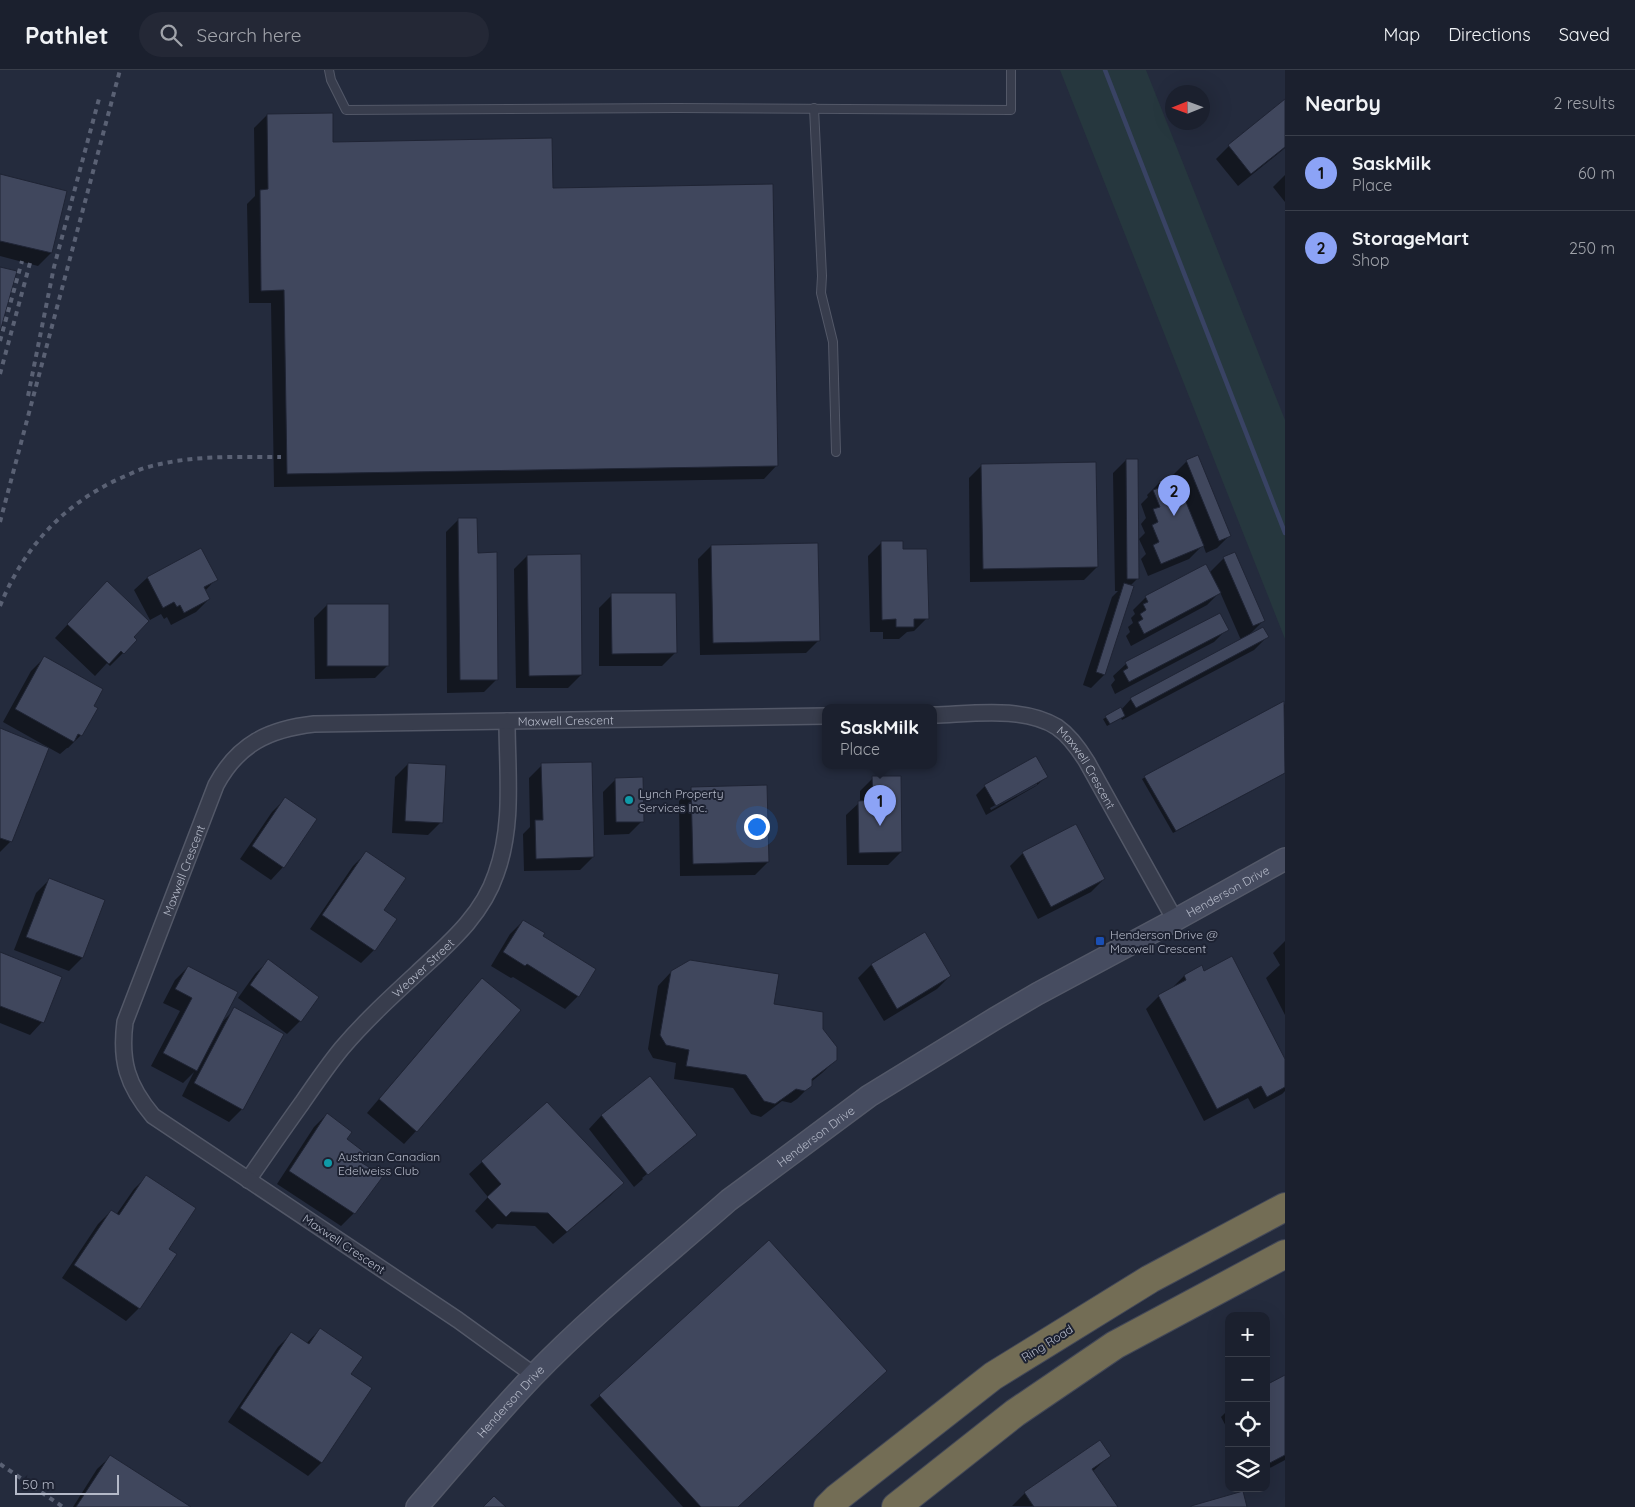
<!DOCTYPE html>
<meta charset="utf-8">
<style>
:root{--surface:#1b202e;--page:#242836;--text:#f1f3f6;--muted:#a0a3aa;--line:#393e4a;--accent:#8ca3f6}
body{margin:0;font-family:Quicksand,sans-serif;background:var(--page);color:var(--text)}
.controls{position:absolute;right:15px;bottom:15px;display:grid;overflow:hidden;border-radius:10px;box-shadow:0 5px 20px #0002}
.controls button{width:45px;height:45px;display:grid;place-items:center;padding:0;border:0;border-bottom:1px solid var(--line);background:var(--surface);color:var(--text);font:25px sans-serif}
.compass{position:absolute;left:1165px;top:15px;width:45px;height:45px;border-radius:50%;background:var(--surface);box-shadow:0 5px 20px #0002;rotate:269deg}
.scale{position:absolute;left:15px;bottom:12px;width:104px;box-sizing:border-box;padding-left:5px;border:2px solid #b4b9c8;border-top:0;font-size:14px;line-height:18px;white-space:nowrap;color:#b4b9c8;-webkit-text-stroke:4px #1d2232;paint-order:stroke}
.you{position:absolute;left:756px;top:756px;width:18px;height:18px;margin:-12px;border:4px solid #fff;border-radius:50%;background:#1a73e8;box-shadow:0 0 0 8px #1a73e833}
.badge{display:grid;place-items:center;width:32px;height:32px;border-radius:50%;background:var(--accent);color:#111;font-size:16px;font-weight:700}
.pin{position:absolute;translate:-50% -41px;filter:drop-shadow(0 1px 2px #0008)}
.pin::after{content:'';position:absolute;top:26px;width:18px;height:15px;background:inherit;clip-path:polygon(0 0,100% 0,50% 100%)}
.popup{position:absolute;left:822px;top:634px;width:115px;height:65px;box-sizing:border-box;display:grid;place-content:center;border-radius:10px;background:var(--surface);filter:drop-shadow(0 1px 4px #0005);font-size:16px;white-space:nowrap;color:var(--muted)}
.popup b{font-size:19px;color:var(--text)}
.popup::after{content:'';position:absolute;left:50%;top:100%;margin-left:-10px;border:10px solid transparent;border-top-color:var(--surface)}
.list{margin:0;padding:0;list-style:none}
h2{display:flex;justify-content:space-between;align-items:center;height:65px;margin:0;padding:0 20px;font-size:21px}
h2 small{font-size:16px;font-weight:400;color:var(--muted)}
.list li{display:grid;grid-template-columns:32px 1fr auto;gap:15px;align-items:center;box-sizing:border-box;height:75px;padding:0 20px;border-top:1px solid var(--line)}
.list b{display:block;font-size:19px;white-space:nowrap}
.list p{margin:0;font-size:16px;white-space:nowrap;color:var(--muted)}
.list em{font-size:16px;font-style:normal;color:var(--muted)}
.icon{flex:none;width:28px;height:28px;fill:none;stroke:currentColor;stroke-width:2;stroke-linecap:round;stroke-linejoin:round}
.map{position:relative;flex:none;width:1285px;height:1437px;overflow:hidden}
header{display:flex;align-items:center;gap:30px;box-sizing:border-box;height:70px;padding:0 25px;background:var(--surface);border-bottom:1px solid var(--line)}
header strong{font-size:24px}
nav{display:flex;gap:28px;margin-inline-start:auto;font-size:18px}
.search{width:350px;height:45px;background:var(--page);display:flex;align-items:center;gap:12px;box-sizing:border-box;padding:0 18px;border-radius:28px;color:var(--muted);font-size:19px}
main{display:flex}
aside{flex:1;background:var(--surface)}
.map>svg:first-child{display:block}
.green{fill:#26373e}
.shadow{fill:#0007;fill-rule:evenodd}
.lines{fill:none;stroke-linecap:round;stroke-linejoin:round}
.stream{stroke:#394364;stroke-width:4.5}
.building{fill:#40475d;stroke:#1f2434}
.lane-casing{stroke:#535868;stroke-width:10}
.street-casing{stroke:#535868;stroke-width:18}
.secondary-casing{stroke:#535868;stroke-width:24}
.highway-casing{stroke:#434858;stroke-width:30}
.lane{stroke:#383d4d;stroke-width:8}
.street{stroke:#383d4d;stroke-width:15}
.secondary{stroke:#464c60;stroke-width:21}
.highway{stroke:#736d55;stroke-width:28}
.rail{stroke:#5a6174;stroke-width:4;stroke-dasharray:5 5;stroke-linecap:butt}
.culture-dot{fill:#0f9aa8;stroke:#1d2232;stroke-width:2}
.transit-dot{fill:#1a4fb4;stroke:#1d2232;stroke-width:2}
.labels{text-anchor:middle;dominant-baseline:central;stroke-width:4;stroke-linejoin:round;paint-order:stroke}
.street-label{font-size:12px;fill:#b4b9c8;stroke:#1d2232}
.poi-label{font-size:12px;fill:#b4b9c8;stroke:#1d2232;text-anchor:start}
</style>
<header>
<strong>Pathlet</strong>
<div class="search"><svg class="icon" aria-label="search" viewBox="0 0 24 24"><circle cx="10" cy="10" r="6"/><path d="M15 15l6 6"/></svg>Search here</div>
<nav><a>Map</a><a>Directions</a><a>Saved</a></nav>
</header>
<main>
<div class="map">
<svg width="1285" height="1437" viewBox="0 0 1285 1437">
<rect width="100%" height="100%" fill="#242b3d"/>
<!-- green -->
<path class="green" d="M1060,0h86l139,350v219z"/>
<!-- shadow -->
<g class="shadow">
<path d="M1285,31v47l-47,38 -22,-27 13,-13z"/>
<path d="M267,45l65,28 220,46 225,276 -13,14 -490,8 -3,-184h-22l-2,-99 8,-8 -1,-68z"/>
<path d="M0,105l66,17 -15,61 -13,13 -38,-10z"/>
<path d="M1285,105v27l-12,-15z"/>
<path d="M1198,387l32,78 -13,13 -11,5 -3,-8 -14,14 -41,17 -7,-17 5,-5 -7,-15 6,-6 -4,-9 5,-6 -5,-14 7,-7 -1,-2 13,-13 14,-6 -1,-1 13,-13z"/>
<path d="M1126,390l12,118 -8,8 -26,89 -13,13 -8,-3 29,-88 6,-6h-3l-2,-118z"/>
<path d="M982,395l115,102 -13,13 -114,2 -1,-104z"/>
<path d="M459,449l38,160 -13,13 -37,1 -1,-161z"/>
<path d="M881,473l21,8 25,67 -13,13 -7,1 -8,7h-16v-7h-13l-2,-76z"/>
<path d="M711,476l108,94 -13,13 -106,2 -2,-96z"/>
<path d="M527,486l54,119 -13,13h-52l-2,-119z"/>
<path d="M1224,488l40,62 -15,15 18,2 -13,13 -132,70 -1,-2 -14,8 -4,-7 18,-9 10,-11 110,-59 -21,-48 -13,13 -76,41 -5,-10 4,-4 -2,-5 5,-4 -2,-5 4,-4 -2,-4 13,-13 63,-24z"/>
<path d="M147,508l69,1 -11,12 4,8 -13,13 -25,13 -4,-8 -3,2 -3,-5 -11,6 -16,-30z"/>
<path d="M612,525l63,58 -13,13h-63v-58z"/>
<path d="M94,526l42,44 -26,26 -3,-3 -12,13 -40,-38z"/>
<path d="M327,535l61,60 -13,13 -60,1 -1,-61z"/>
<path d="M1227,559l-13,13 -99,52 -4,-9 4,-5 -2,-4 13,-12z"/>
<path d="M44,588l48,48 -11,29 -13,13h-1l-7,6 -57,-32 28,-51z"/>
<path d="M1283,632l2,3v68l-112,60 -31,-54z"/>
<path d="M0,660l11,111 -11,11z"/>
<path d="M408,694l33,58 -13,13 -36,-2 3,-56z"/>
<path d="M542,695l51,92 -13,13 -56,1 -1,-37 7,-7 -1,-49z"/>
<path d="M1046,707l-10,9 -50,29 -10,-20 9,-9zM1037,712v3l-46,25 -1,-2z"/>
<path d="M873,708l28,74 -13,13h-41l-1,-50 14,-13v-11z"/>
<path d="M616,709l26,42 -13,13 -25,1 -1,-43z"/>
<path d="M692,718l76,74 -13,13 -75,1 -1,-75z"/>
<path d="M285,729l-2,68 -12,13 -31,-21 32,-47z"/>
<path d="M366,783l16,58 13,8 -21,31 -13,13 -51,-34 43,-63z"/>
<path d="M1023,783l81,26 -13,13 -53,27 -28,-53z"/>
<path d="M49,810l55,21 -22,57 -13,13 -55,-21 22,-57z"/>
<path d="M523,851l18,15 37,60 -13,13 -52,-32 -2,1 -20,-12 19,-32z"/>
<path d="M925,864l25,42 -13,13 -53,32 -26,-43 13,-13z"/>
<path d="M1285,871v74l-19,-37 14,-13 -7,-12z"/>
<path d="M0,883l42,69 -12,13 -30,-12z"/>
<path d="M268,891l49,36 -17,24 -13,13 -49,-36 17,-24z"/>
<path d="M188,897l35,54 12,-12 7,100 -13,13 -47,-26 12,-24 -11,11 -32,-17 29,-55 -17,-8 12,-23z"/>
<path d="M1201,897l3,5 81,89v30l-3,3 -28,15 -6,-11 -44,23 -58,-112 13,-13 12,-7 13,-13z"/>
<path d="M671,902l102,33 49,24 14,31 -14,13 -11,9v3l-14,14 -6,4 -9,-2 -21,16 -10,-3 -18,-26 -59,-9 2,-16 -23,-5 -5,-9 10,-63z"/>
<path d="M482,909l-66,152 -12,13 -37,-31 103,-121z"/>
<path d="M650,1008l46,57 -13,12v-2l-41,33 1,1 -9,8 -45,-58 12,-13z"/>
<path d="M327,1044l18,26 13,21 17,11 -21,41 -13,13 -64,-42 37,-57z"/>
<path d="M482,1092l141,21 -13,13 -57,48 -18,-18 -38,-2 -5,5 -17,-18 13,-14 -19,-23z"/>
<path d="M147,1106l20,73 -28,59 -13,13 -64,-43 36,-54 13,-13 5,4 18,-26z"/>
<path d="M320,1259l29,45 21,15 -49,74 -13,13 -80,-54 50,-75 13,-13 15,10z"/>
<path d="M1285,1306v84l-19,10v-84z"/>
<path d="M600,1326l137,111h-54l-93,-102z"/>
<path d="M1229,1339v23l-8,-15z"/>
<path d="M1109,1386l-17,16 24,35 -104,-1 13,-13z"/>
<path d="M110,1387l79,50h-116l24,-38z"/>
</g>
<g class="lines">
<!-- stream -->
<path class="stream" d="M1105,0l180,463"/>
</g>
<!-- building -->
<g class="building">
<path d="M1285,29v48l-34,27 -23,-29z"/>
<path d="M333,43v29l219,-4 1,50 220,-4 5,282 -491,8 -3,-184 -23,1 -1,-101 8,-1 -1,-75z"/>
<path d="M0,104l67,17 -15,62 -52,-12z"/>
<path d="M0,197l17,4 -17,61z"/>
<path d="M1198,385l33,81 -12,5 -33,-81z"/>
<path d="M1126,389h12l1,120h-12z"/>
<path d="M1096,392l2,105 -115,2 -2,-105z"/>
<path d="M1175,405l29,71 -43,18 -8,-19 6,-3 -7,-17 6,-3 -5,-13 7,-2 -7,-17 9,-3 -3,-6z"/>
<path d="M458,448h19l1,35 19,-1 1,128h-38z"/>
<path d="M881,471h22v8h24l2,70h-15v8h-18v-8l-14,1z"/>
<path d="M818,473l2,98 -107,2 -2,-98z"/>
<path d="M201,478l17,32 -14,7 6,12 -26,14 -4,-8 -3,2 -3,-5 -11,6 -16,-31z"/>
<path d="M1235,482l30,69 -12,5 -30,-69z"/>
<path d="M581,484l1,121 -53,1 -2,-121z"/>
<path d="M1206,494l15,29 -77,41 -6,-12 5,-3 -3,-5 6,-4 -3,-6 5,-2 -3,-6z"/>
<path d="M107,511l42,40 -15,16 3,3 -13,14 -3,-3 -12,13 -42,-40z"/>
<path d="M1124,513l10,3 -29,89 -9,-3z"/>
<path d="M611,523h65l1,60 -65,1z"/>
<rect x="327" y="534" width="62" height="62"/>
<path d="M1220,543l9,17 -100,52 -6,-11 5,-3 -3,-6z"/>
<path d="M1263,557l6,10 -133,71 -6,-10z"/>
<path d="M44,586l59,33 -9,17 4,2 -16,28 -4,-2 -4,8 -59,-33z"/>
<path d="M1284,631l1,72 -109,58 -32,-55z"/>
<path d="M1121,637l4,9 -15,8 -5,-8z"/>
<path d="M0,658l49,20 -37,94 -12,-4z"/>
<path d="M1036,686l12,21 -52,29 -12,-21z"/>
<path d="M592,692l2,95 -58,2 -1,-39h8l-2,-57z"/>
<path d="M408,693l38,2 -3,58 -38,-2z"/>
<path d="M872,706h29l1,76 -43,1 -1,-52 15,-1z"/>
<path d="M643,707l1,45h-28l-1,-44z"/>
<path d="M767,715l2,77 -76,2 -2,-77z"/>
<path d="M285,727l32,22 -33,49 -32,-22z"/>
<path d="M1076,754l29,55 -54,28 -29,-55z"/>
<path d="M366,781l40,27 -22,32 13,9 -22,32 -53,-36z"/>
<path d="M49,808l56,22 -22,58 -57,-21z"/>
<path d="M523,850l22,13 -2,3 53,33 -17,28 -52,-33 -2,2 -22,-14z"/>
<path d="M925,862l26,44 -54,33 -26,-45z"/>
<path d="M0,882l62,25 -18,46 -44,-17z"/>
<path d="M1232,886l53,103v28l-18,10 -6,-11 -44,23 -59,-114 28,-15 -2,-5 18,-10 2,6z"/>
<path d="M268,889l51,38 -18,25 -51,-37z"/>
<path d="M690,890l89,14 -5,30 49,8v17l14,18v13l-25,19v7l-7,5 -9,-2 -21,15 -11,-3 -18,-26 -60,-9 3,-16 -23,-5 -6,-10 11,-64z"/>
<path d="M188,896l50,26 -41,79 -34,-18 29,-55 -17,-9z"/>
<path d="M482,908l39,32 -104,122 -38,-33z"/>
<path d="M234,937l50,27 -41,76 -49,-27z"/>
<path d="M650,1006l47,59 -49,40 -47,-60z"/>
<path d="M547,1032l77,81 -57,49 -19,-19 -37,-1 -5,5 -19,-20 14,-13 -20,-23z"/>
<path d="M327,1043l25,19 -5,7 17,13 -5,9 16,10 4,-5 8,5 -32,43 -66,-43z"/>
<path d="M146,1105l50,33 -27,41 8,5 -37,55 -66,-44 37,-55 8,5z"/>
<path d="M769,1170l118,131 -149,136h-37l-102,-112z"/>
<path d="M320,1258l43,29 -12,17 21,14 -50,75 -82,-55 51,-76 18,12z"/>
<path d="M1285,1305v80l-19,10v-80z"/>
<path d="M1100,1370l11,16 -19,13 26,38h-84l-10,-15z"/>
<path d="M110,1385l81,52h-115z"/>
<path d="M1243,1421l4,16h-56v-1z"/>
<path d="M494,1426l12,11h-23z"/>
</g>
<g class="lines">
<!-- lane casing -->
<g class="lane-casing">
<g id="lane">
<path d="M329,0l2,10 15,30 331,-2 334,2v-40"/>
<path d="M814,38l8,168 -1,17 12,49 3,110"/>
</g>
</g>
<!-- street casing -->
<g class="street-casing">
<g id="street">
<path id="s1" d="M934,645c38,-1 89,-9 123,12 13,9 22,22 30,35l88,158"/>
<path id="s2" d="M248,1110c18,-26 36,-52 54,-77 13,-19 26,-38 40,-55 23,-27 49,-51 75,-75 31,-29 65,-57 79,-99 18,-49 11,-102 11,-153"/>
<path id="s3" d="M534,1305l-76,-55 -305,-204c-26,-31 -33,-55 -28,-94l91,-237c22,-41 53,-56 98,-61l512,-8"/>
</g>
</g>
<!-- secondary casing -->
<g class="secondary-casing">
<g id="secondary">
<path id="s4" d="M417,1437c38,-44 76,-89 116,-131 61,-63 130,-118 196,-176l19,-14 121,-90 127,-78 41,-24 138,-74 110,-61"/>
</g>
</g>
<!-- highway casing -->
<g class="highway-casing">
<g id="highway">
<path d="M828,1437l9,-9 156,-122 157,-97 135,-72"/>
<path d="M896,1437l119,-94 100,-68 170,-91"/>
</g>
</g>
<!-- lane -->
<use href="#lane" class="lane"/>
<!-- street -->
<use href="#street" class="street"/>
<!-- secondary -->
<use href="#secondary" class="secondary"/>
<!-- highway -->
<use href="#highway" class="highway"/>
<!-- rail -->
<g class="rail">
<path d="M0,271l22,-80"/>
<path d="M0,304l30,-111"/>
<path d="M28,326l26,-129 46,-172"/>
<path d="M0,452l120,-452"/>
<path d="M0,536c24,-59 64,-103 123,-129 8,-3 16,-8 25,-10 43,-12 88,-10 133,-10"/>
<path d="M0,1394l63,43"/>
</g>
</g>
<!-- markers -->
<g class="culture-dot">
<circle cx="629" cy="730" r="5"/>
<circle cx="328" cy="1093" r="5"/>
</g>
<rect class="transit-dot" x="1095" y="866" width="10" height="10" rx="2.5"/>
<g class="labels">
<!-- street labels -->
<g class="street-label">
<text stroke="none"><textPath href="#s3" startOffset="1189">Maxwell Crescent</textPath></text>
<text stroke="none"><textPath href="#s1" startOffset="176">Maxwell Crescent</textPath></text>
<text stroke="none"><textPath href="#s3" startOffset="725">Maxwell Crescent</textPath></text>
<text stroke="none"><textPath href="#s4" startOffset="1026">Henderson Drive</textPath></text>
<text stroke="none"><textPath href="#s2" startOffset="276">Weaver Street</textPath></text>
<text stroke="none"><textPath href="#s4" startOffset="546">Henderson Drive</textPath></text>
<text transform="translate(344 1174) rotate(34)">Maxwell Crescent</text>
<text transform="translate(1047 1273) rotate(-32)">Ring Road</text>
<text stroke="none"><textPath href="#s4" startOffset="141">Henderson Drive</textPath></text>
</g>
<!-- poi labels -->
<g class="poi-label">
<text x="639" y="723">Lynch Property<tspan x="639" dy="14">Services Inc.</tspan></text>
<text x="1110" y="864">Henderson Drive @<tspan x="1110" dy="14">Maxwell Crescent</tspan></text>
<text x="338" y="1086">Austrian Canadian<tspan x="338" dy="14">Edelweiss Club</tspan></text>
</g>
</g>
</svg>
<div class="controls">
<button>+</button>
<button>−</button>
<button><svg class="icon" aria-label="locate" viewBox="0 0 24 24"><circle cx="12" cy="12" r="6"/><path d="M12 2v4M12 18v4M2 12h4M18 12h4"/></svg></button>
<button><svg class="icon" aria-label="layers" viewBox="0 0 24 24"><path d="M12 4l9 5-9 5-9-5zM3 14l9 5 9-5"/></svg></button>
</div>
<svg class="compass" viewBox="-18 -18 36 36"><path d="M0-13l5 13h-10z" fill="#e53935"/><path d="M0 13l5-13h-10z" fill="#a0a3aa"/></svg>
<div class="scale">50 m</div>
<div class="you"></div>
<div class="pin badge" style="left:880px;top:756px">1</div>
<div class="popup"><b>SaskMilk</b>Place</div>
<div class="pin badge" style="left:1174px;top:446px">2</div>
</div>
<aside>
<h2>Nearby<small>2 results</small></h2>
<ul class="list">
<li><span class="badge">1</span><div><b>SaskMilk</b><p>Place</p></div><em>60 m</em></li>
<li><span class="badge">2</span><div><b>StorageMart</b><p>Shop</p></div><em>250 m</em></li>
</ul>
</aside>
</main>
